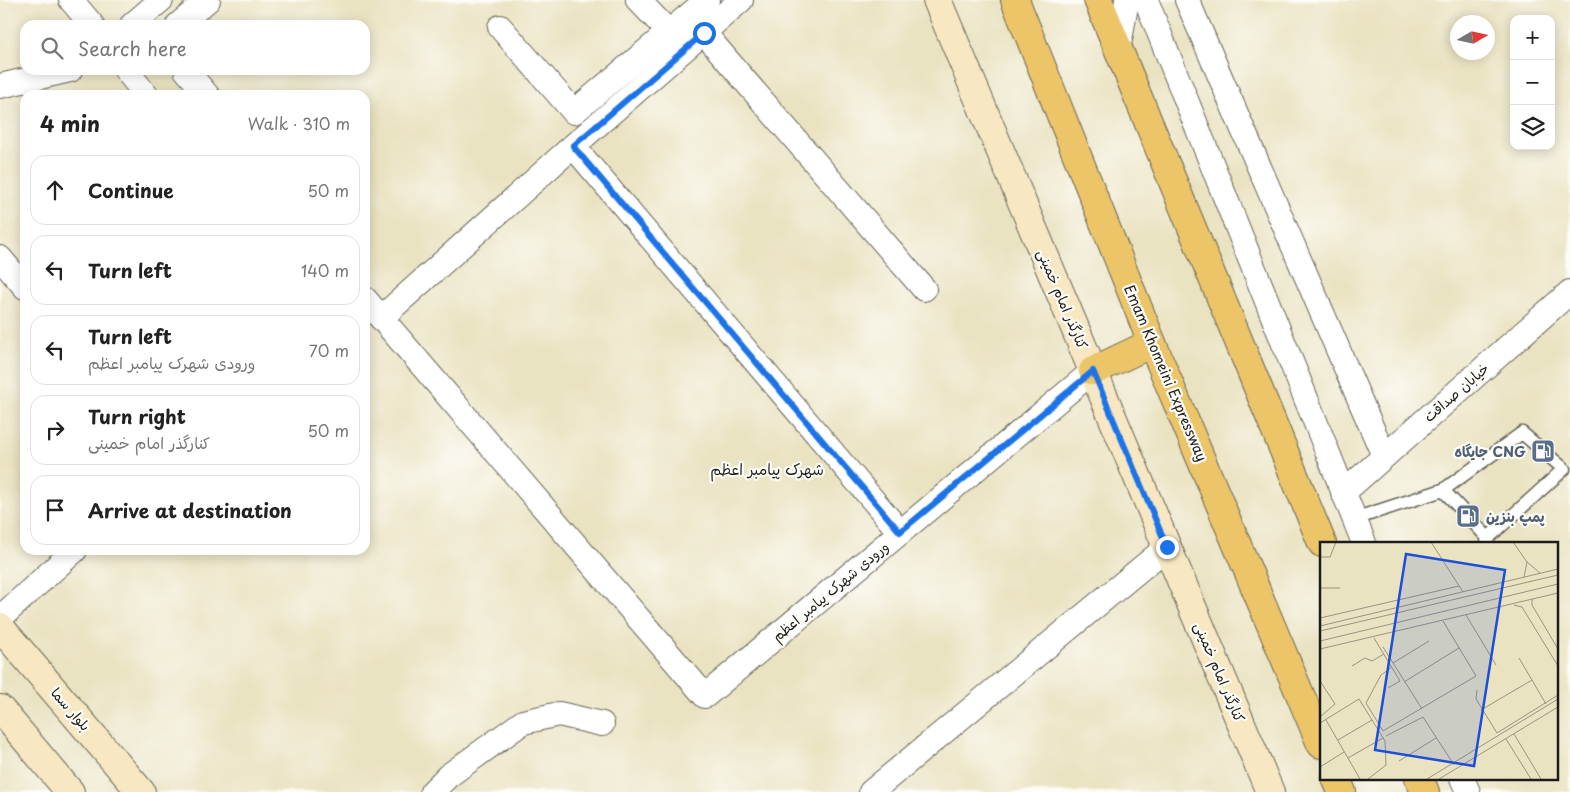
<!DOCTYPE html>
<meta charset="utf-8">
<style>
:root{--surface:#fff;--page:#f6f6f6;--text:#222;--muted:#767676;--line:#e0e0e0}
body{margin:0;font-family:"Playpen Sans","Playpen Sans Arabic",sans-serif;background:var(--page);color:var(--text)}
.controls{position:absolute;right:15px;top:15px;display:grid;overflow:hidden;border-radius:10px;box-shadow:0 2px 12px #0003}
.controls button{width:45px;height:45px;display:grid;place-items:center;padding:0;border:0;border-bottom:1px solid var(--line);background:var(--surface);color:var(--text);font:25px sans-serif}
.compass{position:absolute;left:1450px;top:15px;width:45px;height:45px;border-radius:50%;background:var(--surface);box-shadow:0 2px 12px #0003;rotate:81deg}
.stop{position:absolute;width:15px;height:15px;margin:-11px;border:4px solid #1a73e8;border-radius:50%;background:#fff}
.stop.end{background:#1a73e8;border-color:#fff;box-shadow:0 1px 5px #0008}
.list{margin:0;padding:0;list-style:none}
h2{display:flex;justify-content:space-between;align-items:center;height:65px;margin:0;padding:0 20px;font-size:21px}
h2 small{font-size:16px;font-weight:400;color:var(--muted)}
.list li{display:grid;grid-template-columns:32px 1fr auto;gap:15px;align-items:center;box-sizing:border-box;height:70px;margin:0 10px 10px;padding:0 10px;border:1px solid var(--line);border-radius:15px}
.list b{display:block;font-size:19px;white-space:nowrap}
.list p{margin:0;font-size:16px;white-space:nowrap;color:var(--muted)}
.list em{font-size:16px;font-style:normal;color:var(--muted)}
.icon{flex:none;width:28px;height:28px;fill:none;stroke:currentColor;stroke-width:2;stroke-linecap:round;stroke-linejoin:round}
.map{position:relative;flex:none;width:1570px;height:792px;overflow:hidden}
.search{position:absolute;background:var(--surface);box-shadow:0 2px 12px #0003;left:20px;top:20px;width:350px;height:55px;display:flex;align-items:center;gap:12px;box-sizing:border-box;padding:0 18px;border-radius:15px;color:var(--muted);font-size:19px}
.panel{position:absolute;background:var(--surface);box-shadow:0 2px 12px #0003;left:20px;top:90px;width:350px;height:465px;border-radius:15px}
.map>svg:first-child{display:block}
.lines{fill:none;stroke-linecap:round;stroke-linejoin:round}
.lane-casing{stroke:#646256;stroke-width:15}
.street-casing{stroke:#646256;stroke-width:26}
.secondary-casing{stroke:#646256;stroke-width:30}
.highway-casing{stroke:#646256;stroke-width:30}
.lane{stroke:#fff;stroke-width:12}
.street{stroke:#fff;stroke-width:24}
.secondary{stroke:#f7e8c3;stroke-width:28}
.highway{stroke:#ecc569;stroke-width:28}
.route{stroke:#1a73e8;stroke-width:6}
.labels{text-anchor:middle;dominant-baseline:central;stroke-width:4.5;stroke-linejoin:round;paint-order:stroke}
.street-label{font-size:14px;fill:#1c1c1c;stroke:#fdfcf7}
.service-label{font-size:14px;font-weight:bold;fill:#4e5e75;stroke:#fdfcf7;text-anchor:end}
.neighbourhood-label{font-size:15px;fill:#1c1c1c;stroke:#fdfcf7}
.inset-road{fill:none;stroke:#989380;stroke-width:1}
.view{fill:#1d4ed8;fill-opacity:0.15;stroke:#1d4ed8;stroke-width:2.5}
.inset-edge{fill:none;stroke:#1c1c1c;stroke-width:2.5}
</style>
<div class="map">
<svg width="1570" height="792" viewBox="0 0 1570 792">
<rect width="100%" height="100%" fill="#fdfcf7"/>
<filter id="ink" filterUnits="userSpaceOnUse"><feTurbulence type="fractalNoise" baseFrequency=".02" numOctaves="2"/><feDisplacementMap in="SourceGraphic" scale="10" xChannelSelector="R" yChannelSelector="G"/><feConvolveMatrix kernelMatrix="1 2 1 2 8 2 1 2 1" color-interpolation-filters="sRGB"/></filter>
<filter id="wash" filterUnits="userSpaceOnUse"><feTurbulence type="fractalNoise" baseFrequency=".0096" numOctaves="4" result="noise"/><feDisplacementMap in="SourceGraphic" scale="20" xChannelSelector="R" yChannelSelector="G"/><feGaussianBlur stdDeviation="1.12" result="paint"/><feColorMatrix in="noise" values="0 0 0 0 0 0 0 0 0 0 0 0 0 0 0 0 0 1.4 0 .05"/><feComposite in="paint" operator="in"/></filter>
<g filter="url(#wash)">
<rect width="100%" height="100%" fill="#eae3c2"/>
</g>
<g filter="url(#ink)">
<g class="lines">
<!-- lane casing -->
<g class="lane-casing">
<g id="lane">
<path d="M1443,490l79,-57 42,36 -76,69"/>
<path d="M1354,519l89,-29 45,48 -1,5"/>
</g>
</g>
<!-- street casing -->
<g class="street-casing">
<g id="street">
<path d="M71,0l21,25"/>
<path d="M638,0l31,32"/>
<path d="M1146,0l218,543"/>
<path d="M1187,0l197,456"/>
<path d="M132,25l29,-25"/>
<path d="M178,25l30,-25"/>
<path d="M500,27l74,85 133,-112"/>
<path d="M704,33l220,256"/>
<path d="M1118,51l9,-51"/>
<path d="M126,70l20,25"/>
<path d="M186,70l21,25"/>
<path d="M0,86l70,-16"/>
<path d="M573,146l327,386"/>
<path d="M0,258l25,29"/>
<path d="M365,299l340,397 388,-325"/>
<path d="M381,318l192,-172 168,-146"/>
<path d="M1343,493l227,-201"/>
<path d="M0,618l75,-68"/>
<path d="M1462,778l6,14"/>
<path d="M432,792l16,-16 75,-54 36,-8 43,10"/>
<path d="M871,792l296,-245"/>
</g>
</g>
<!-- secondary casing -->
<g class="secondary-casing">
<g id="secondary">
<path d="M937,0l333,792"/>
<path d="M0,627l141,165"/>
<path d="M0,709l70,83"/>
</g>
</g>
<!-- highway casing -->
<g class="highway-casing">
<g id="highway">
<path d="M1015,0l137,343 169,401"/>
<path d="M1098,0l224,543"/>
<path d="M1093,371l59,-28"/>
<path d="M1336,778l6,14"/>
<path d="M1419,778l6,14"/>
</g>
</g>
<!-- lane -->
<use href="#lane" class="lane"/>
<!-- street -->
<use href="#street" class="street"/>
<!-- secondary -->
<use href="#secondary" class="secondary"/>
<!-- highway -->
<use href="#highway" class="highway"/>
</g>
</g>
<g class="lines" filter="url(#ink)">
<!-- route -->
<path class="route" d="M704,33l-131,113 327,386 193,-161 74,176"/>
</g>
<!-- icons -->
<defs>
<g id="fuel-square" transform="scale(1.25)"><rect x="-9" y="-9" width="18" height="18" rx="4" fill="#5c6f8a" stroke="#fdfcf7"/><path d="M-5.5-6h7V0h2V4h1.3V-2.5L3-4.5l.8-.8L6-3V5H2.5V1h-1V6h-7ZM-4.2-4.7v3.2H.2V-4.7Z" fill="#fff"/></g>
</defs>
<g fill-rule="evenodd">
<use href="#fuel-square" x="1543" y="451"/>
<use href="#fuel-square" x="1468" y="516"/>
</g>
<g class="labels">
<!-- street labels -->
<g class="street-label">
<text transform="translate(1063 299) rotate(67)">کنارگذر امام خمینی</text>
<text transform="translate(1166 373) rotate(67)">Emam Khomeini Expressway</text>
<text transform="translate(1456 392) rotate(-41)">خیابان صداقت</text>
<text transform="translate(830 591) rotate(-40)">ورودی شهرک پیامبر اعظم</text>
<text transform="translate(1220 672) rotate(67)">کنارگذر امام خمینی</text>
<text transform="translate(71 709) rotate(49)">بلوار سما</text>
</g>
<!-- service labels -->
<g class="service-label">
<text x="1526" y="451">جایگاه CNG</text>
<text x="1486" y="516" text-anchor="start">پمپ بنزین</text>
</g>
<!-- neighbourhood labels -->
<g class="neighbourhood-label">
<text x="767" y="468">شهرک پیامبر اعظم</text>
</g>
</g>
<!-- overview -->
<g transform="translate(1320 542)">
<rect width="238" height="238" fill="#eae3c2"/>
<path class="inset-road" d="M111,0l32,50M193,0l14,20 13,11M0,15h10l6,-15M204,35l3,-15M0,46h20M212,57v6l26,44M194,63l8,2 36,59M146,73l30,50M0,76l139,-32M0,84l238,-57M0,89l238,-56M54,96l26,43 -12,7M0,99l238,-57M63,105l39,62M0,107l238,-56M199,116l27,46M73,121l36,-22M32,124l13,-8 7,3 12,-7M72,125l-11,8 -15,28 17,28 93,-55 -33,-55M0,139l15,23 -15,13M84,140l55,-34M157,148l-1,9 21,34M161,168l51,-30M6,178l34,59M0,181l39,-24 26,42 1,24 -18,14M177,191l61,-38M194,192l27,45M66,194l37,-19 31,48M186,197l25,40M18,198l34,-20M28,216l35,-20M79,219l37,-23M0,225l24,-15M107,237l131,-80M119,237l119,-72"/>
<path class="view" d="M86,12l99,16 -31,196 -99,-16z"/>
<rect width="238" height="238" class="inset-edge"/>
</g>
</svg>
<div class="controls">
<button>+</button>
<button>−</button>
<button><svg class="icon" aria-label="layers" viewBox="0 0 24 24"><path d="M12 4l9 5-9 5-9-5zM3 14l9 5 9-5"/></svg></button>
</div>
<svg class="compass" viewBox="-18 -18 36 36"><path d="M0-13l5 13h-10z" fill="#e53935"/><path d="M0 13l5-13h-10z" fill="#767676"/></svg>
<div class="stop" style="left:704px;top:33px"></div>
<div class="stop end" style="left:1167px;top:547px"></div>
<div class="search"><svg class="icon" aria-label="search" viewBox="0 0 24 24"><circle cx="10" cy="10" r="6"/><path d="M15 15l6 6"/></svg>Search here</div>
<section class="panel">
<h2>4 min<small>Walk · 310 m</small></h2>
<ul class="list">
<li><svg class="icon" aria-label="ahead" viewBox="0 0 24 24"><path d="M12 20V5M6 11l6-6 6 6"/></svg><div><b>Continue</b></div><em>50 m</em></li>
<li><svg class="icon" aria-label="left" viewBox="0 0 24 24"><path d="M17 20v-9H6M10 6l-5 5 5 5"/></svg><div><b>Turn left</b></div><em>140 m</em></li>
<li><svg class="icon" aria-label="left" viewBox="0 0 24 24"><path d="M17 20v-9H6M10 6l-5 5 5 5"/></svg><div><b>Turn left</b><p>ورودی شهرک پیامبر اعظم</p></div><em>70 m</em></li>
<li><svg class="icon" aria-label="right" viewBox="0 0 24 24"><path d="M7 20v-9h11M14 6l5 5-5 5"/></svg><div><b>Turn right</b><p>کنارگذر امام خمینی</p></div><em>50 m</em></li>
<li><svg class="icon" aria-label="arrive" viewBox="0 0 24 24"><path d="M6 21V4h12l-3 4 3 4H6"/></svg><div><b>Arrive at destination</b></div></li>
</ul>
</section>
</div>
